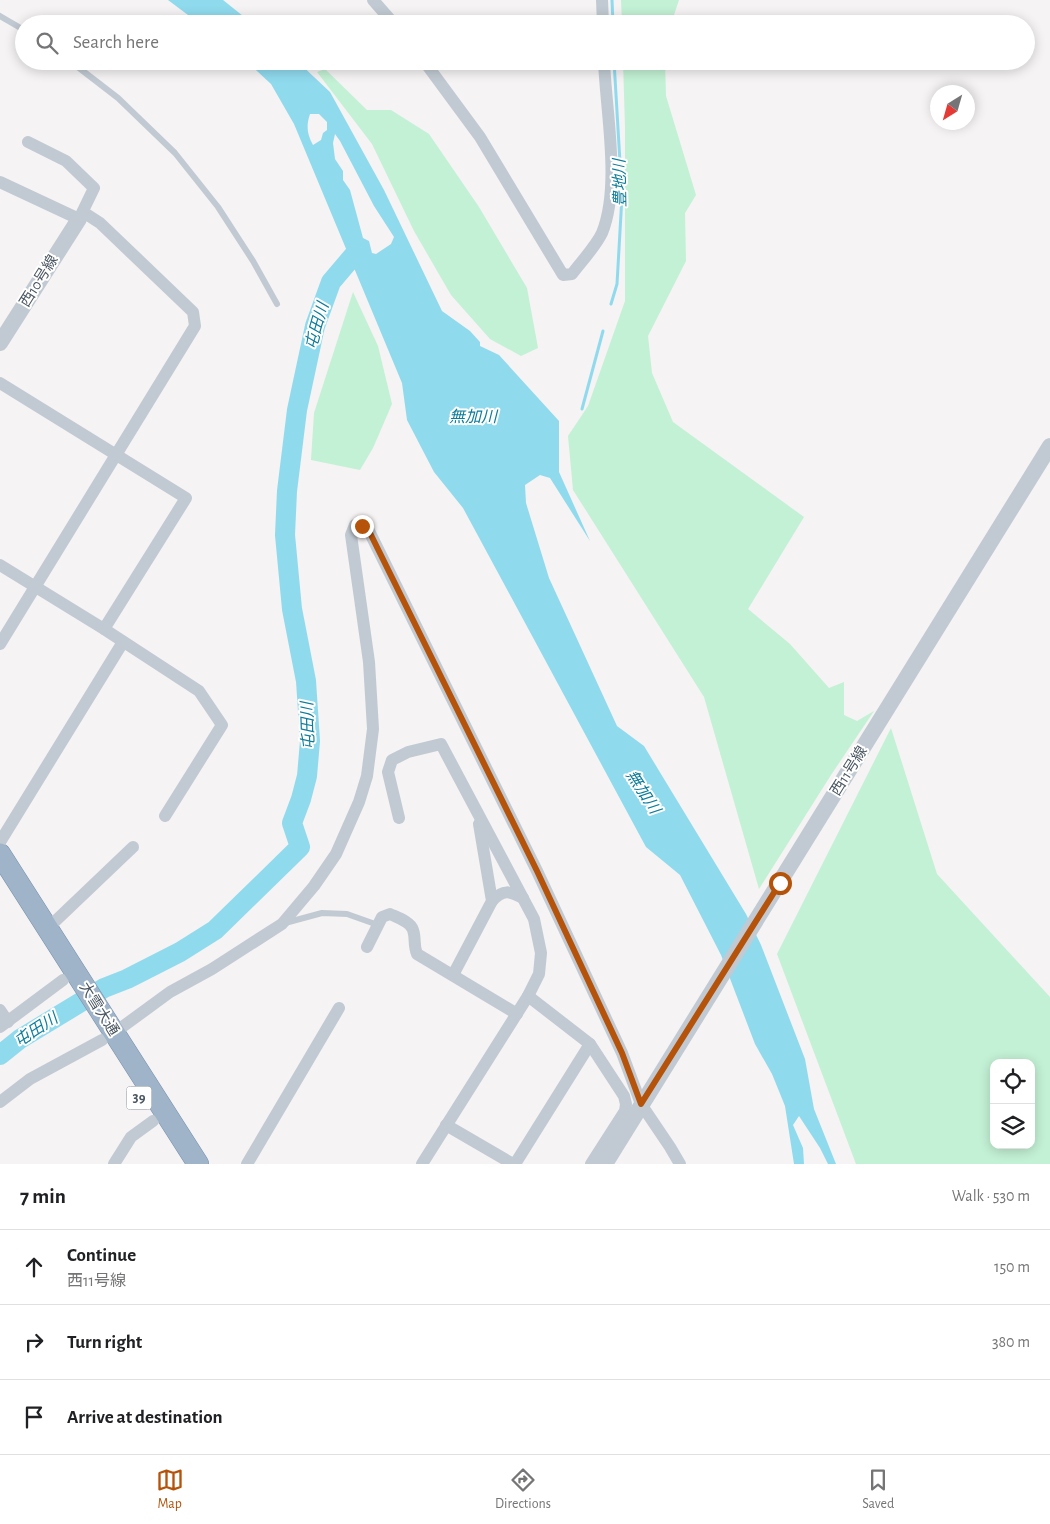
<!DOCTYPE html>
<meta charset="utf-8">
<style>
:root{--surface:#fff;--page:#f2f2f2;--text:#202124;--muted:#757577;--line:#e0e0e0;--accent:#b45309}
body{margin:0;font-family:"Alegreya Sans","Noto Sans JP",sans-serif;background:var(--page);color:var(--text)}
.controls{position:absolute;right:15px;bottom:15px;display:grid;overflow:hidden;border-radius:10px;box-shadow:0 2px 12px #0003}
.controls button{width:45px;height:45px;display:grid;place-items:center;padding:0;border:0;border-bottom:1px solid var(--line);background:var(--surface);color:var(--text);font:25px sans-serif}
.compass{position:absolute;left:930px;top:85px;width:45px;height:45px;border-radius:50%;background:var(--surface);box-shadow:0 2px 12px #0003;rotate:217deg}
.stop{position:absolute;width:15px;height:15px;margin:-11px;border:4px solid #b45309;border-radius:50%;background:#fff}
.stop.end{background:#b45309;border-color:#fff;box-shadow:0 1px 5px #0008}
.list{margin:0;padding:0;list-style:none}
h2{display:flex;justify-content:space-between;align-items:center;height:65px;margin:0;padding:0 20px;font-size:21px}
h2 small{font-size:16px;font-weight:400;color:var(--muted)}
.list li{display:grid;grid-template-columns:32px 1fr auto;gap:15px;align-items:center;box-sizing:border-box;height:75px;padding:0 20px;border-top:1px solid var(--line)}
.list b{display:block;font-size:19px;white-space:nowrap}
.list p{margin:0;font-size:16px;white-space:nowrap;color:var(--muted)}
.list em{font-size:16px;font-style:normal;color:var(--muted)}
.icon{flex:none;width:28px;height:28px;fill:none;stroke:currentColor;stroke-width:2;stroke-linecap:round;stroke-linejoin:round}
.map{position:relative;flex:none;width:1050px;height:1164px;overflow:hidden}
.search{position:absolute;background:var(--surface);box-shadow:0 2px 12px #0003;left:15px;right:15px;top:15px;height:55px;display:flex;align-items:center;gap:12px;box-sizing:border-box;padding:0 18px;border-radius:28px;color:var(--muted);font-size:19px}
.sheet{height:290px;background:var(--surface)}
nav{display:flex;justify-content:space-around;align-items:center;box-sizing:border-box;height:70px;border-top:1px solid var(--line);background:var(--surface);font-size:14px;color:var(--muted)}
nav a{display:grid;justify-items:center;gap:2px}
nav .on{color:var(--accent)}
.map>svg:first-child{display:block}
.green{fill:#c3f1d5;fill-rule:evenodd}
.water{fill:#90daee;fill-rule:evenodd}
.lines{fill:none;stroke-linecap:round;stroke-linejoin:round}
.stream{stroke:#90daee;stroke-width:3}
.river{stroke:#90daee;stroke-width:20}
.trunk-casing{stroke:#7690ad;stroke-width:22}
.service{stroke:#c1cad2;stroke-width:6}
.minor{stroke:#c1cad2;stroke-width:12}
.tertiary{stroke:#c1cad2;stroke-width:16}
.trunk{stroke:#9fb4c9;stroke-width:21}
.route{stroke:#b45309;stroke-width:6}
.labels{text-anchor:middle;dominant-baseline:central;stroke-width:4;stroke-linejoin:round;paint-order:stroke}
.shield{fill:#fff;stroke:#808990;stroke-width:1}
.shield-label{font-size:14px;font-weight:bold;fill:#4a5661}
.street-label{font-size:15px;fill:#4a5661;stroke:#fff}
.water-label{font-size:16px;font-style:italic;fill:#0c7c9b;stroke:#fff}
</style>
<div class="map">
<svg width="1050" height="1164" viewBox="0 0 1050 1164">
<rect width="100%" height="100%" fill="#f5f3f3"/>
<!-- green -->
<g class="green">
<path d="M621,0h58l-8,24h-49z"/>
<path d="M623,61h42l1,35 30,99 -11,18 1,48 -38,75 4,37 21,49 131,95 -56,92 42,35 39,44 15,-6v33l13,6 17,-10 -43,64 -72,114 -55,-192 -131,-207 -5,-54 20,-30 37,-105v-174z"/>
<path d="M325,69l42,41h24l38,24 50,73 48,81 11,60 -17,8 -31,-17 -39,-44 -37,-64 -42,-87 -55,-72z"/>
<path d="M353,292l25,54 14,58 -19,44 -13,22 -49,-10 3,-47z"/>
<path d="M891,728l46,146 113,123v167h-194l-79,-210zM994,1063h37v82h-37z"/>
</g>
<!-- water -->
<g class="water">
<path d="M168,0h55l30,24h-53z"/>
<path d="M246,61h51l33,31 54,98 58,121 28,20 10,11v4l19,9 60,66v51l31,69 -40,-63 -10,-3 -15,10 1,18 23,75 68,148 27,20 102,168 15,31 44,114 9,50 22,55h-8l-8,-16 -21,-32 -6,9 10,23 1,16h-10l-9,-58 -13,-32 -17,-30 -34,-89 -41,-80 -34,-28 -183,-339 -29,-36 -27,-52 -5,-37 -108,-259 -23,-40zM310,114h9l8,8v8l-4,3 -2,7 -8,5c-6,-11 -7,-19 -3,-31zM335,134l5,7 34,65 20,31 -3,7 -15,10 -4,-1 -3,-12 -6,-3 -13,-48 -7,-10v-9l-8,-12 -2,-16z"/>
</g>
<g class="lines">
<!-- stream -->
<g class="stream">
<path d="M612,0l1,24"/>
<path d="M611,304l6,-20 5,-88 -8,-135"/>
<path d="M582,409l21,-78"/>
</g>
<!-- river -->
<path class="river" d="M0,1055l20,-16 84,-51 23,-9 53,-27 35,-22 85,-83 -8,-24 9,-24 6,-23 3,-35 -4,-60 -14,-72 -7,-74 2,-44 10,-81 18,-84 16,-44 28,-33"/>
<!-- trunk casing -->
<g class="trunk-casing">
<path id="trunk" d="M0,854l198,310"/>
</g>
<!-- service -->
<g class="service">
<path d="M0,16l24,14"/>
<path d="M70,61l48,37 57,55 43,54 35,54 24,43"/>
<path d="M285,923l37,-10 25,1 31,11"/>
</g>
<!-- minor -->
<g class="minor">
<path d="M373,0l21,24"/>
<path d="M602,0l1,24"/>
<path d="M424,61l56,76 83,138 9,-1c9,-12 24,-28 30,-41 19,-47 4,-120 2,-172"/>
<path d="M0,182l79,37 15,-31 -28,-27 -38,-19"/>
<path d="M0,383l186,115 -82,131"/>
<path d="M0,565l104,64 95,62 23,34 -57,91"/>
<path d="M0,644l195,-318 -2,-14 -93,-89 -17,-11"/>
<path d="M399,818l-11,-46 4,-12 16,-8 33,-8 93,175 7,34 -2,21 -11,22 -106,168"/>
<path d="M0,842l123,-200"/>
<path d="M492,901c11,-12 18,-10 31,-3"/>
<path d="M47,929l86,-82"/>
<path d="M367,947l15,-30 8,-3c6,3 21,8 23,16 3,8 0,14 4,24l100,60"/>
<path d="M453,975l39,-74 -13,-77"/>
<path d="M528,996l62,48 34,52 2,8 -1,7 -34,53"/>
<path d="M0,1010l8,12"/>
<path d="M0,1027l63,-47"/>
<path d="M114,1033l56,-41 42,-23 70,-45 32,-38 22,-32 23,-52 8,-26 6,-47 -4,-67 -18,-127 4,-10h7l7,6 168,340 85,182 19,51 29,43 10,17"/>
<path d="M0,1102l30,-23 72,-39"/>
<path d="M446,1125l67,39"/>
<path d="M114,1164l17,-27 22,-16"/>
<path d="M247,1164l92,-156"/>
<path d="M515,1164l75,-120"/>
</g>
<!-- tertiary -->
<g class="tertiary">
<path d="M0,343l79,-124"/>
<path d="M605,1164l445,-718"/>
</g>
<!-- trunk -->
<use href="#trunk" class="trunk"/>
</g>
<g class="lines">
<!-- route -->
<path class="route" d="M362,526l7,5 168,340 85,182 19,51 139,-221"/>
</g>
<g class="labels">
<!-- shield labels -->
<rect class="shield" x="126.5" y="1086.5" width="25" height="23" rx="4"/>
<g class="shield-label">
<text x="139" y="1098">39</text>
</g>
<!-- street labels -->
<g class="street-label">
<text transform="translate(39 281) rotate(-58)">西10号線</text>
<text transform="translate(849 771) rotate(-58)">西11号線</text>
<text transform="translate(99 1009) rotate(58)">大雪大通</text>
</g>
<!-- water labels -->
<g class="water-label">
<text transform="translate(620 183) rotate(-91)">豊地川</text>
<text transform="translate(317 326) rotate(-74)">屯田川</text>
<text x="473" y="417">無加川</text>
<text transform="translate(308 726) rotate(-92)">屯田川</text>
<text transform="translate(643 792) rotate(57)">無加川</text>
<text transform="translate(36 1030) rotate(-33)">屯田川</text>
</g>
</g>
</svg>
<div class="controls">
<button><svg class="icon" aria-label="locate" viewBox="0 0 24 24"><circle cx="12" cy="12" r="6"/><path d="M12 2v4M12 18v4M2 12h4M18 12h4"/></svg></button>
<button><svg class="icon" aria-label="layers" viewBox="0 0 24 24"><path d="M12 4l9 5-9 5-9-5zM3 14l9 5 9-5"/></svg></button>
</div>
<svg class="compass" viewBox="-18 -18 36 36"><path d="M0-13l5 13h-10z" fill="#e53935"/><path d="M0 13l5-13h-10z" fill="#757577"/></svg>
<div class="stop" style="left:780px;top:883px"></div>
<div class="stop end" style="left:362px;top:526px"></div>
<div class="search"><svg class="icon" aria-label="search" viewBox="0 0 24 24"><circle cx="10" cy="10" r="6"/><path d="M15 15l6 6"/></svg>Search here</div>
</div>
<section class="sheet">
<h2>7 min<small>Walk · 530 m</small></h2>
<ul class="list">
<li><svg class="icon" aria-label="ahead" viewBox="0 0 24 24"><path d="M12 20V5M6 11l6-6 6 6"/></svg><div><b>Continue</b><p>西11号線</p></div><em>150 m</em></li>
<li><svg class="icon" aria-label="right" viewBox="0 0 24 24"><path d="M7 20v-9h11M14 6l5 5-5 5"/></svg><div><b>Turn right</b></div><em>380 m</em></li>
<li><svg class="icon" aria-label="arrive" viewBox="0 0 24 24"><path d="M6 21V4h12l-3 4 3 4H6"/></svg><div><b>Arrive at destination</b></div></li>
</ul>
</section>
<nav>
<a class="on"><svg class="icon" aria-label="map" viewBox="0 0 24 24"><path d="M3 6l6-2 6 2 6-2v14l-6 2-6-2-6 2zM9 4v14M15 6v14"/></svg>Map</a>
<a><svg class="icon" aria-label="directions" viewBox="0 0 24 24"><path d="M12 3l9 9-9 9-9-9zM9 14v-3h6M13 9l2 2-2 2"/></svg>Directions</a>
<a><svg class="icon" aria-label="saved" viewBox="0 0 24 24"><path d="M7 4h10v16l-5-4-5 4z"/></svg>Saved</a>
</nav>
